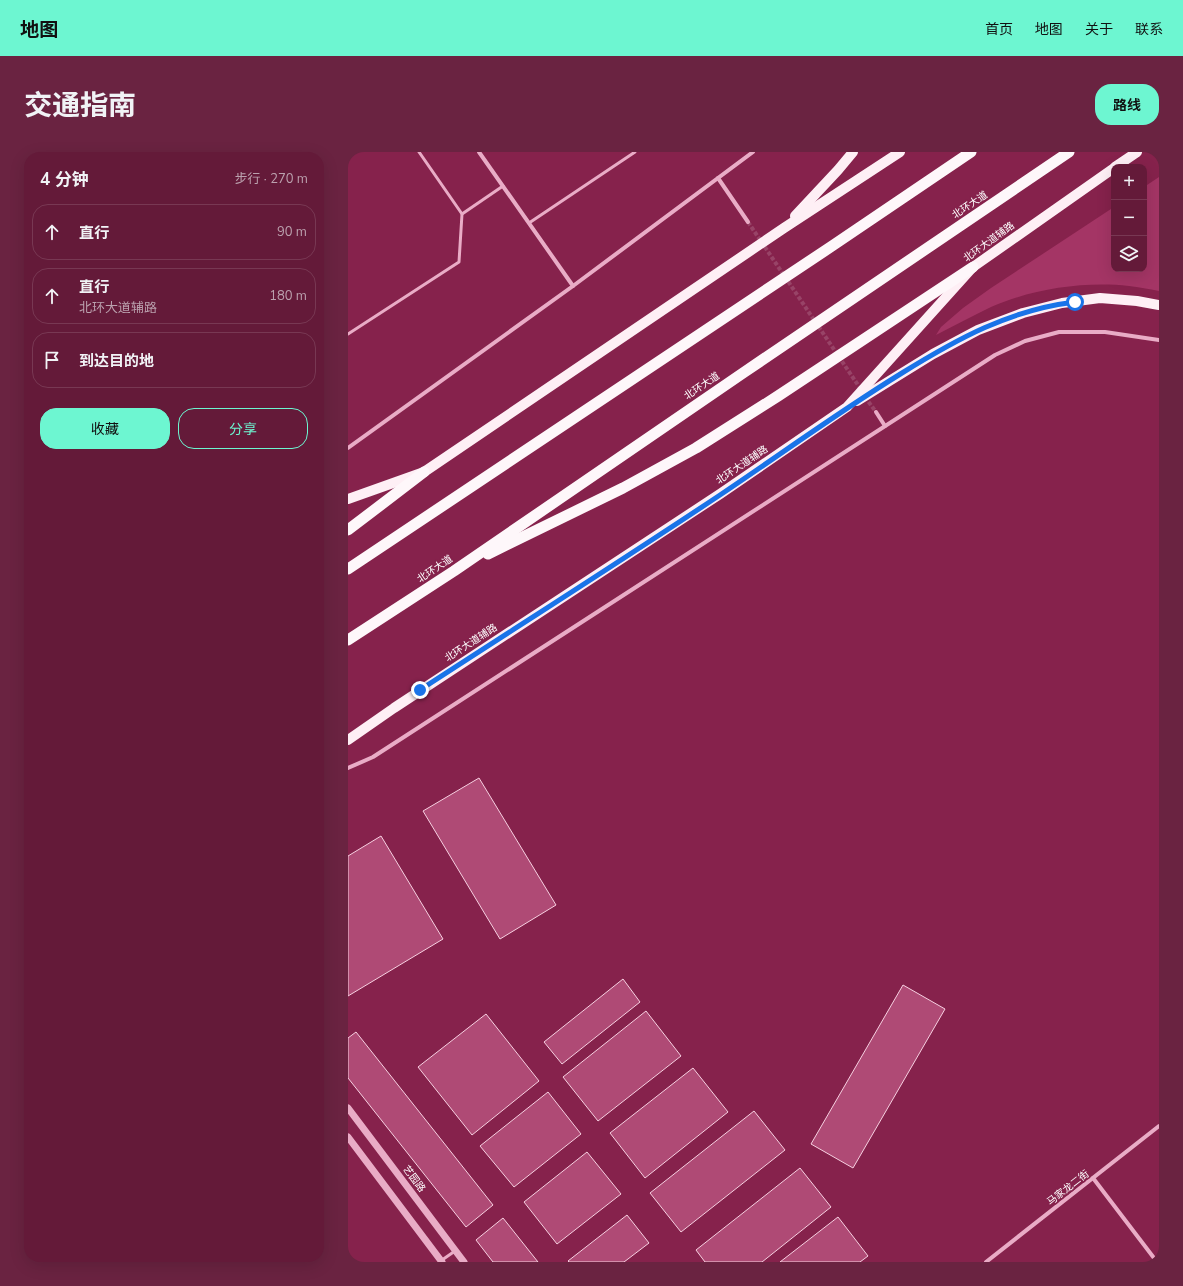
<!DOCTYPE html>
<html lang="zh">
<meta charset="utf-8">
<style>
:root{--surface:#641a39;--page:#6a2341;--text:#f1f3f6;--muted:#bba1ae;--line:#783853;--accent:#6df6d1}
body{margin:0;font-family:"Nunito Sans","Noto Sans SC",sans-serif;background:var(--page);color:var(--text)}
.controls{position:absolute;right:12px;top:12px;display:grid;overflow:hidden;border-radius:8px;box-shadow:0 4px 16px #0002}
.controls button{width:36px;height:36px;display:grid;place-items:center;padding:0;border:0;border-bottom:1px solid var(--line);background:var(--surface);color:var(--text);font:20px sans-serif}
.stop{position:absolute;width:12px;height:12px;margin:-9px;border:3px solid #1a73e8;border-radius:50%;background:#fff}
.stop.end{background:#1a73e8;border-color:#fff;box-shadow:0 1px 4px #0008}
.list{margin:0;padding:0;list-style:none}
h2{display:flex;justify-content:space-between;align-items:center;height:52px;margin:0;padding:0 16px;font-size:17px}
h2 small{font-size:13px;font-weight:400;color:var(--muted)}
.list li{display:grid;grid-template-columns:26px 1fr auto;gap:12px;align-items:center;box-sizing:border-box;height:56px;margin:0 8px 8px;padding:0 8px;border:1px solid var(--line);border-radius:16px}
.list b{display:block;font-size:15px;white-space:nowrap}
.list p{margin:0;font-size:13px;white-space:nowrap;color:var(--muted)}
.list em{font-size:13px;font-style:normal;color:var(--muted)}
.actions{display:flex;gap:8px;padding:12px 16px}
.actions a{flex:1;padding:9px 0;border:1px solid var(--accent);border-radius:16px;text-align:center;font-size:14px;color:var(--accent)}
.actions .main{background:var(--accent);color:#111}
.icon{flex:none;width:22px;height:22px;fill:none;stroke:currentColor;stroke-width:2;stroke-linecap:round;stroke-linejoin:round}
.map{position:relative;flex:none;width:811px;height:1110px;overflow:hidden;border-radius:16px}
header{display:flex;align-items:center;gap:24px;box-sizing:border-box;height:56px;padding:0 20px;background:var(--accent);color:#111}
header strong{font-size:19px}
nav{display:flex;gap:22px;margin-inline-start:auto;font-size:14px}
.intro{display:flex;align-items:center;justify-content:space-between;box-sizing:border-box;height:96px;padding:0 24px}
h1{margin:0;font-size:28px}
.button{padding:10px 18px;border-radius:16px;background:var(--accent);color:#111;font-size:14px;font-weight:700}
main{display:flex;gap:24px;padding:0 24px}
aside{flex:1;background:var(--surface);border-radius:16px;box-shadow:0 4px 16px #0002}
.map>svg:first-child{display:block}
.green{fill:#a43565}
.building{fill:#af4a75;stroke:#f7d0e1}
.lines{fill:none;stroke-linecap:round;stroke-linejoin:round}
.minor-tunnel{stroke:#984367;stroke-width:4;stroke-dasharray:4 2;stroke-linecap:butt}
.service{stroke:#e9acc6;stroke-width:3}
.minor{stroke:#e9acc6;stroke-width:4}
.tertiary{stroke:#e9acc6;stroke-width:7}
.primary{stroke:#feeff5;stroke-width:10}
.trunk{stroke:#fef7fa;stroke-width:11}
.route{stroke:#1a73e8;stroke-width:5}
.labels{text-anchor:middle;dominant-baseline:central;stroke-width:3.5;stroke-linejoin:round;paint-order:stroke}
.street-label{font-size:10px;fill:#fff;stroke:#86224c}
</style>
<header>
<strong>地图</strong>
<nav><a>首页</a><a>地图</a><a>关于</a><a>联系</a></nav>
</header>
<div class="intro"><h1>交通指南</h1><a class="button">路线</a></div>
<main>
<aside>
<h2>4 分钟<small>步行 · 270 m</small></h2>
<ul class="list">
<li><svg class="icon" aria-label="ahead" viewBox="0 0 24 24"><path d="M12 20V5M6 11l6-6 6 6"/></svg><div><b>直行</b></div><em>90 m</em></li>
<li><svg class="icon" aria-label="ahead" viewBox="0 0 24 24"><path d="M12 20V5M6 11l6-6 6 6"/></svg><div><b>直行</b><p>北环大道辅路</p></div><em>180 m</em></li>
<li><svg class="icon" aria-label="arrive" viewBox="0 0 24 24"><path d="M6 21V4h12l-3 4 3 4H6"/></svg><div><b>到达目的地</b></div></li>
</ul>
<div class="actions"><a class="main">收藏</a><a>分享</a></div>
</aside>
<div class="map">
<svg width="811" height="1110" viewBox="0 0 811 1110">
<rect width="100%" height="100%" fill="#86224c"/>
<!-- green -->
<path class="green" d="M811,25v114c-10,-2 -20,-4 -30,-5 -45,-5 -97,3 -138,21 -19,9 -37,19 -55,28l5,-8 22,-19 28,-20 123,-81v62h30v-82z"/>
<!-- building -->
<g class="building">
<path d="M131,626l77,127 -56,34 -77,-128z"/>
<path d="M33,684l62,103 -95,57v-140z"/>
<path d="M275,827l17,23 -78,62 -18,-22z"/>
<path d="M555,833l42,24 -92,159 -42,-24z"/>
<path d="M298,859l35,45 -83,65 -35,-44z"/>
<path d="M138,862l53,67 -67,54 -54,-68z"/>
<path d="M8,880l137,173 -27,22 -118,-149v-40z"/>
<path d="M345,916l35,44 -83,66 -35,-45z"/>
<path d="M200,940l33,42 -67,53 -34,-41z"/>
<path d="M406,959l31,39 -104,82 -31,-39z"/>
<path d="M239,1000l34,42 -64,50 -33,-42z"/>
<path d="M452,1016l31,39 -69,55h-57l-9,-12z"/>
<path d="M279,1063l22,28 -25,19h-55l-1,-1z"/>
<path d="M490,1065l30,39 -8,6h-80z"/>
<path d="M155,1066l35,44h-45l-17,-22z"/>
</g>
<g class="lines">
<!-- minor-tunnel -->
<g class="minor-tunnel">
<path d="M400,70l114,169"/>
<path d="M517,245l11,15"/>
</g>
<!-- service -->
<g class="service">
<path d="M114,62l41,-28"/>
<path d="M181,71l106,-71"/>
<path d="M0,182l111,-72 3,-48 -43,-62"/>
<path d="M94,1108l13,-9"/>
</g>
<!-- minor -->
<g class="minor">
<path d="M131,0l94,134"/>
<path d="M370,26l30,44"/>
<path d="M528,260l9,14"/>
<path d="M0,296l225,-162 180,-134"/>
<path d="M0,616l25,-11 622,-402 30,-14 34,-9h46l54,8"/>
<path d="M745,1026l64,84"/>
<path d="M638,1110l173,-136"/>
</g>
<!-- tertiary -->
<g class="tertiary">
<path d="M0,956l116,154"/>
<path d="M0,985l94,125"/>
</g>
<!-- primary -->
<g class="primary">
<path d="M767,15l22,-15"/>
<path d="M447,64l43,-46 15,-18"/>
<path d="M509,249l76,-47 45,-24 45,-17 39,-10 38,-5 37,3 22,4"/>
<path d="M0,347l76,-27 360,-244 116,-76"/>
<path d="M0,588l46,-32 326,-214 127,-87 126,-140 141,-99"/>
</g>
<!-- trunk -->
<g class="trunk">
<path d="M0,378l76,-58"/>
<path d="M140,402l135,-66 73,-40 82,-52 195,-129"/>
<path d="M0,417l484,-323 139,-94"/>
<path d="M0,488l106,-69 289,-198 326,-221"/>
</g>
</g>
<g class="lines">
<!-- route -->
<path class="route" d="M72,538c100,-65 201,-129 300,-195 61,-41 120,-84 182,-122 55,-34 107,-63 173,-71"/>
</g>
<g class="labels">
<!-- street labels -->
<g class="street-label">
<text transform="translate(622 53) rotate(-34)">北环大道</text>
<text transform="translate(641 90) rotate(-36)">北环大道辅路</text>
<text transform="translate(354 234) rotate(-34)">北环大道</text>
<text transform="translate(394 313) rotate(-34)">北环大道辅路</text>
<text transform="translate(87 417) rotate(-34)">北环大道</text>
<text transform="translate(123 491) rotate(-33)">北环大道辅路</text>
<text transform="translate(66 1027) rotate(53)">艺园路</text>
<text transform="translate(720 1036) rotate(-38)">马家龙二街</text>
</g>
</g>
</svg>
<div class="controls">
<button>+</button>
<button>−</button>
<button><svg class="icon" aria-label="layers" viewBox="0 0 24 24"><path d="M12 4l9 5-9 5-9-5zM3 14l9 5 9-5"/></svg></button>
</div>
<div class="stop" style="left:727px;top:150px"></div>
<div class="stop end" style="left:72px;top:538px"></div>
</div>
</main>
